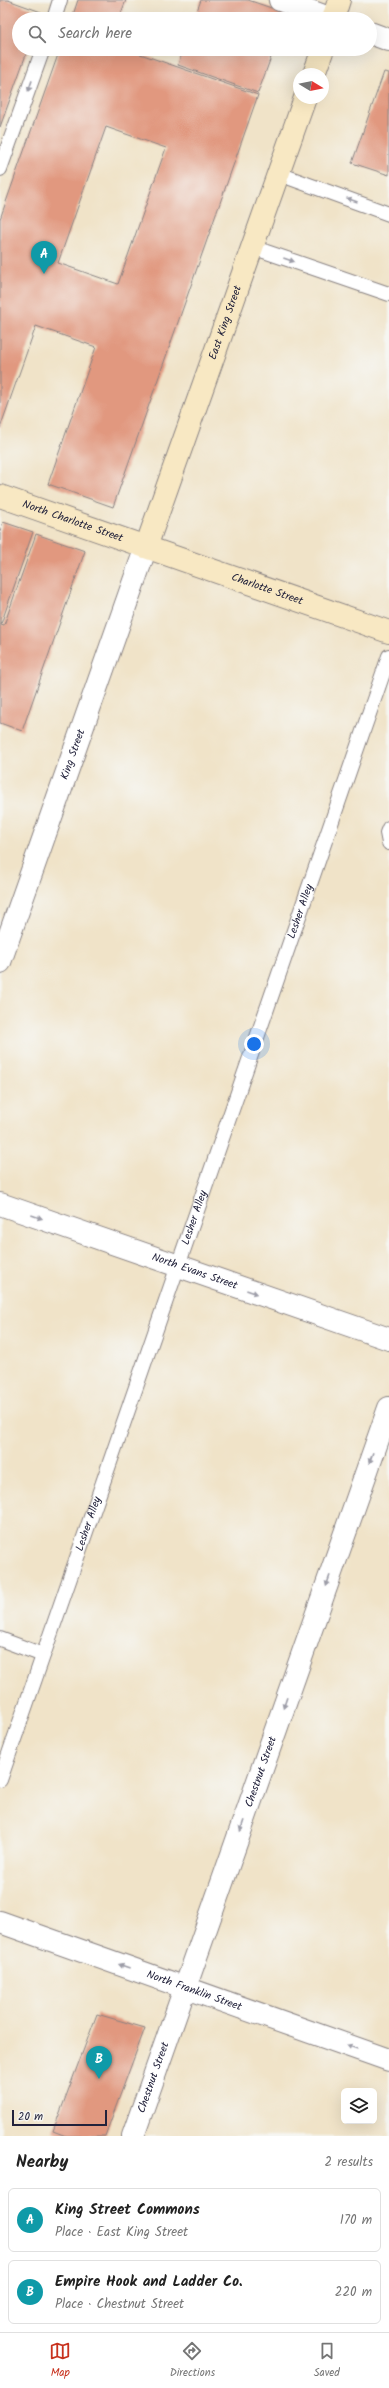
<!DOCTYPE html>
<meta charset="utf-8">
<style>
:root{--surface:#fff;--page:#f6f6f6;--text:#222;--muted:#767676;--line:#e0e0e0;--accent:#c8321e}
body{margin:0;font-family:Kalam,sans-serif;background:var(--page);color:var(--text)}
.controls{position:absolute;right:12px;bottom:12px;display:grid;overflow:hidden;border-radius:6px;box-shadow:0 4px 16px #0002}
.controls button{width:36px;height:36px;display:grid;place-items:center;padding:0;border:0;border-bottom:1px solid var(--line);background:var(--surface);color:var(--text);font:20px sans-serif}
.compass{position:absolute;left:293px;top:68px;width:36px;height:36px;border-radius:50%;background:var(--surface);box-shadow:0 4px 16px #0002;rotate:100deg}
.scale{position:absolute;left:12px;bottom:10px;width:95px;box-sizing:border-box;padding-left:4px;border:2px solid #22223b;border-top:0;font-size:11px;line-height:14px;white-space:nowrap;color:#22223b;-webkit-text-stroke:3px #f6f6f2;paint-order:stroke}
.you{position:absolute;left:254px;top:1044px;width:14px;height:14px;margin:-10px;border:3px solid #fff;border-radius:50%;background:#1a73e8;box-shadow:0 0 0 6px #1a73e833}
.badge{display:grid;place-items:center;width:26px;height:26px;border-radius:50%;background:var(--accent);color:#fff;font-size:13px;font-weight:700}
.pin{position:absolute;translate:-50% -33px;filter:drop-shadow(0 1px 2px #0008)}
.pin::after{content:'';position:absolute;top:21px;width:14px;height:12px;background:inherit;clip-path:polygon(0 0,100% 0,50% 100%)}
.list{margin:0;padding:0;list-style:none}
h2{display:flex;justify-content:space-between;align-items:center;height:52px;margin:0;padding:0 16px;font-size:17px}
h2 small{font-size:13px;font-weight:400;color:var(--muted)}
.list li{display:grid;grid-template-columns:26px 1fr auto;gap:12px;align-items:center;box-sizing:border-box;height:64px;margin:0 8px 8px;padding:0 8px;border:1px solid var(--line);border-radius:6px}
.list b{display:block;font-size:15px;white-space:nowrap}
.list p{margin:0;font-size:13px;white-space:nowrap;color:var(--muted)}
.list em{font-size:13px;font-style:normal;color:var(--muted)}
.icon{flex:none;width:22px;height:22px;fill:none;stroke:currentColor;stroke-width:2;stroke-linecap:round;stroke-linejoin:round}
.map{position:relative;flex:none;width:389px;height:2136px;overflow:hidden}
.search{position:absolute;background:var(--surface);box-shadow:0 4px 16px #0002;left:12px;right:12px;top:12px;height:44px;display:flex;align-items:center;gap:10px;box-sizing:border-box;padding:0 14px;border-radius:22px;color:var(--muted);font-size:15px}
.sheet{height:196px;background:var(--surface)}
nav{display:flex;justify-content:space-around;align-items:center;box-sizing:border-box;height:56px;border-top:1px solid var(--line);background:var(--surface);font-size:11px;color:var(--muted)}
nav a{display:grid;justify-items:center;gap:2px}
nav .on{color:var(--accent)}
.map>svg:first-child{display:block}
.building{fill:#e1987f;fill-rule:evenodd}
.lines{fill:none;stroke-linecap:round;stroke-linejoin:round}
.service-casing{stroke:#898282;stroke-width:16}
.minor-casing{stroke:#898282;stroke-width:24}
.secondary-casing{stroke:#898282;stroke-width:24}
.service{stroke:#fff;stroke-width:14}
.minor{stroke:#fff;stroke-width:22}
.secondary{stroke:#f8e8c3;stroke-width:22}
.oneway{fill:#9c9ca7}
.labels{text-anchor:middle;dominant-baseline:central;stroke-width:4;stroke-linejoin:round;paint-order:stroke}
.street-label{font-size:11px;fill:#22223b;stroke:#f6f6f2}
</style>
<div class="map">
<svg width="389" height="2136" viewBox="0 0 389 2136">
<rect width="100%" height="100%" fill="#f6f6f2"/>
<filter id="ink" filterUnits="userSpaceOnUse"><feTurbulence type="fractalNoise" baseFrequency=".025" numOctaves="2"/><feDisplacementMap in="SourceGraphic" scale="8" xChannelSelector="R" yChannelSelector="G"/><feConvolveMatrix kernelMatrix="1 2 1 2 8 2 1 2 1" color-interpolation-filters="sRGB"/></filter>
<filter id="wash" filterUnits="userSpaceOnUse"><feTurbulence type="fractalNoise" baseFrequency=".012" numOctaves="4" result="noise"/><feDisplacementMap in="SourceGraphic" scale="16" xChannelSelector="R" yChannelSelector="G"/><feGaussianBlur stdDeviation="0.9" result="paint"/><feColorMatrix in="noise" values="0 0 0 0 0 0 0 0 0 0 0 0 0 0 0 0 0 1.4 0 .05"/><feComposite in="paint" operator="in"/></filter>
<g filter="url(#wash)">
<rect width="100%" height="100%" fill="#f0e3c8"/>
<g id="blocks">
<!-- building -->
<g class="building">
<path d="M0,0h8l33,12 -3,7h-19v30h9l-28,78z"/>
<path d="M78,0h48l-7,19h-34l-12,-4z"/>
<path d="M201,0h47l38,13 -2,6h-90z"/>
<path d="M60,49h66l132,46 -145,412 -65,-23 48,-137 -60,-21 -36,102v-209zM106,127l60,21 -48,136 -60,-21z"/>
<path d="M183,49h91l-16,44 -80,-28z"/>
<path d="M384,72l5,1v102l-37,-12z"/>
<path d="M3,522l30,10 -32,92 3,1 32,-91 49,17 -63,180 -22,-8v-192z"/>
<path d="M97,2014l48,14 -40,108h-39l-13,-5z"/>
</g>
</g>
</g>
<g filter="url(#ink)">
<use href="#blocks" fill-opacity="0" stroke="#898282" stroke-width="1"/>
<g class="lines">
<!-- service casing -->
<g class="service-casing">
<g id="service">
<path d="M54,19l6,-19"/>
<path d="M0,169l43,-120"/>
<path d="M279,174l110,40"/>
<path d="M252,247l137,47"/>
<path d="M389,828l-2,5 2,10"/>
<path d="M0,1639l43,16"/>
<path id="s1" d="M0,1780l389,-1124"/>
</g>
</g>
<!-- minor casing -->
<g class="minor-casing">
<g id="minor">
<path d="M280,0l52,19"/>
<path d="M370,33l19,7"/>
<path id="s2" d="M0,962l146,-415"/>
<path id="s3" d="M0,1204l389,135"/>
<path id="s4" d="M0,1922l389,138"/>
<path id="s5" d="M133,2136l256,-728"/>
</g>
</g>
<!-- secondary casing -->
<g class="secondary-casing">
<g id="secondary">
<path d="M333,19l6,-19"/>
<path d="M314,74l9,-25"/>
<path id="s6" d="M0,496l389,136"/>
<path id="s7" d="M146,547l159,-449"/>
</g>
</g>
<!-- service -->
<use href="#service" class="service"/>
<!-- minor -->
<use href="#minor" class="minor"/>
<!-- secondary -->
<use href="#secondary" class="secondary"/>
</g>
<!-- one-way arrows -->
<defs><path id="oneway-solid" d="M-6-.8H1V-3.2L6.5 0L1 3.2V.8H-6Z"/></defs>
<g class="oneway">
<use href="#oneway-solid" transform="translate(30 86) rotate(110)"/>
<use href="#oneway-solid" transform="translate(352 200) rotate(-160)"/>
<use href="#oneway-solid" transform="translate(289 260) rotate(19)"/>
<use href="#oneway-solid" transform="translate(37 1217) rotate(19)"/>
<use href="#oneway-solid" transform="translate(252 1292) rotate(19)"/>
<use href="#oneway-solid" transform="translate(371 1458) rotate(109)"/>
<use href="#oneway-solid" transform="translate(328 1581) rotate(109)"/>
<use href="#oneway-solid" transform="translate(285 1703) rotate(109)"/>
<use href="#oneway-solid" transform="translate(242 1826) rotate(109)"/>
<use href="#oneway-solid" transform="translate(124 1966) rotate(-161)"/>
<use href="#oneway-solid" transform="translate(352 2047) rotate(-160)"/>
</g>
</g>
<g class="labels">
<!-- street labels -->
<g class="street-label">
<text stroke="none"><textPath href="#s7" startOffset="238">East King Street</textPath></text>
<text stroke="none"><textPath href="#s6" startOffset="77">North Charlotte Street</textPath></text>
<text stroke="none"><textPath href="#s6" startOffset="283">Charlotte Street</textPath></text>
<text stroke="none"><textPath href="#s2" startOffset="220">King Street</textPath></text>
<text stroke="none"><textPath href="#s1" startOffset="919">Lesher Alley</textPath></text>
<text stroke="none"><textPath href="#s1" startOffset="595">Lesher Alley</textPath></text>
<text stroke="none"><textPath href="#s3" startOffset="206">North Evans Street</textPath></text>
<text stroke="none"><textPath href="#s1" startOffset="271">Lesher Alley</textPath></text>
<text stroke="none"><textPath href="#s5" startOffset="386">Chestnut Street</textPath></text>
<text stroke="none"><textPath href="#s4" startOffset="206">North Franklin Street</textPath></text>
<text stroke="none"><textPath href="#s5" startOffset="62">Chestnut Street</textPath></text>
</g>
</g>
</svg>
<div class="controls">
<button><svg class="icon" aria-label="layers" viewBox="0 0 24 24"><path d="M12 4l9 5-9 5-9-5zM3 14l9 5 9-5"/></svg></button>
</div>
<svg class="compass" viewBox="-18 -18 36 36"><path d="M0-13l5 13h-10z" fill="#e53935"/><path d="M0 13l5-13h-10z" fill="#767676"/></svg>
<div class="scale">20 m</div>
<div class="you"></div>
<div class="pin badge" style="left:44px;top:274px;background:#0f9aa8">A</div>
<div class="pin badge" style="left:99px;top:2079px;background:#0f9aa8">B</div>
<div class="search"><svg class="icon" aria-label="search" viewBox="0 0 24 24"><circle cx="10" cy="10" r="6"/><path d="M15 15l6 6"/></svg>Search here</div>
</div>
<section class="sheet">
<h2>Nearby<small>2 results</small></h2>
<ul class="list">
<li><span class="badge" style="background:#0f9aa8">A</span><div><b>King Street Commons</b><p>Place · East King Street</p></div><em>170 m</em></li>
<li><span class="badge" style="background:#0f9aa8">B</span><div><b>Empire Hook and Ladder Co.</b><p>Place · Chestnut Street</p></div><em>220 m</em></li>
</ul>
</section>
<nav>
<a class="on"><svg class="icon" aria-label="map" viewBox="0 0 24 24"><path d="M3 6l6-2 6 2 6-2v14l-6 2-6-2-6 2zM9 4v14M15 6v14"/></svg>Map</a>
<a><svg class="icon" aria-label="directions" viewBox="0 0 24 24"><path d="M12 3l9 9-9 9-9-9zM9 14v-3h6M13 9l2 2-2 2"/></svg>Directions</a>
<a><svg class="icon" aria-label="saved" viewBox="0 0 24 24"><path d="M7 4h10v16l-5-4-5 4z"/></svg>Saved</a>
</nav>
